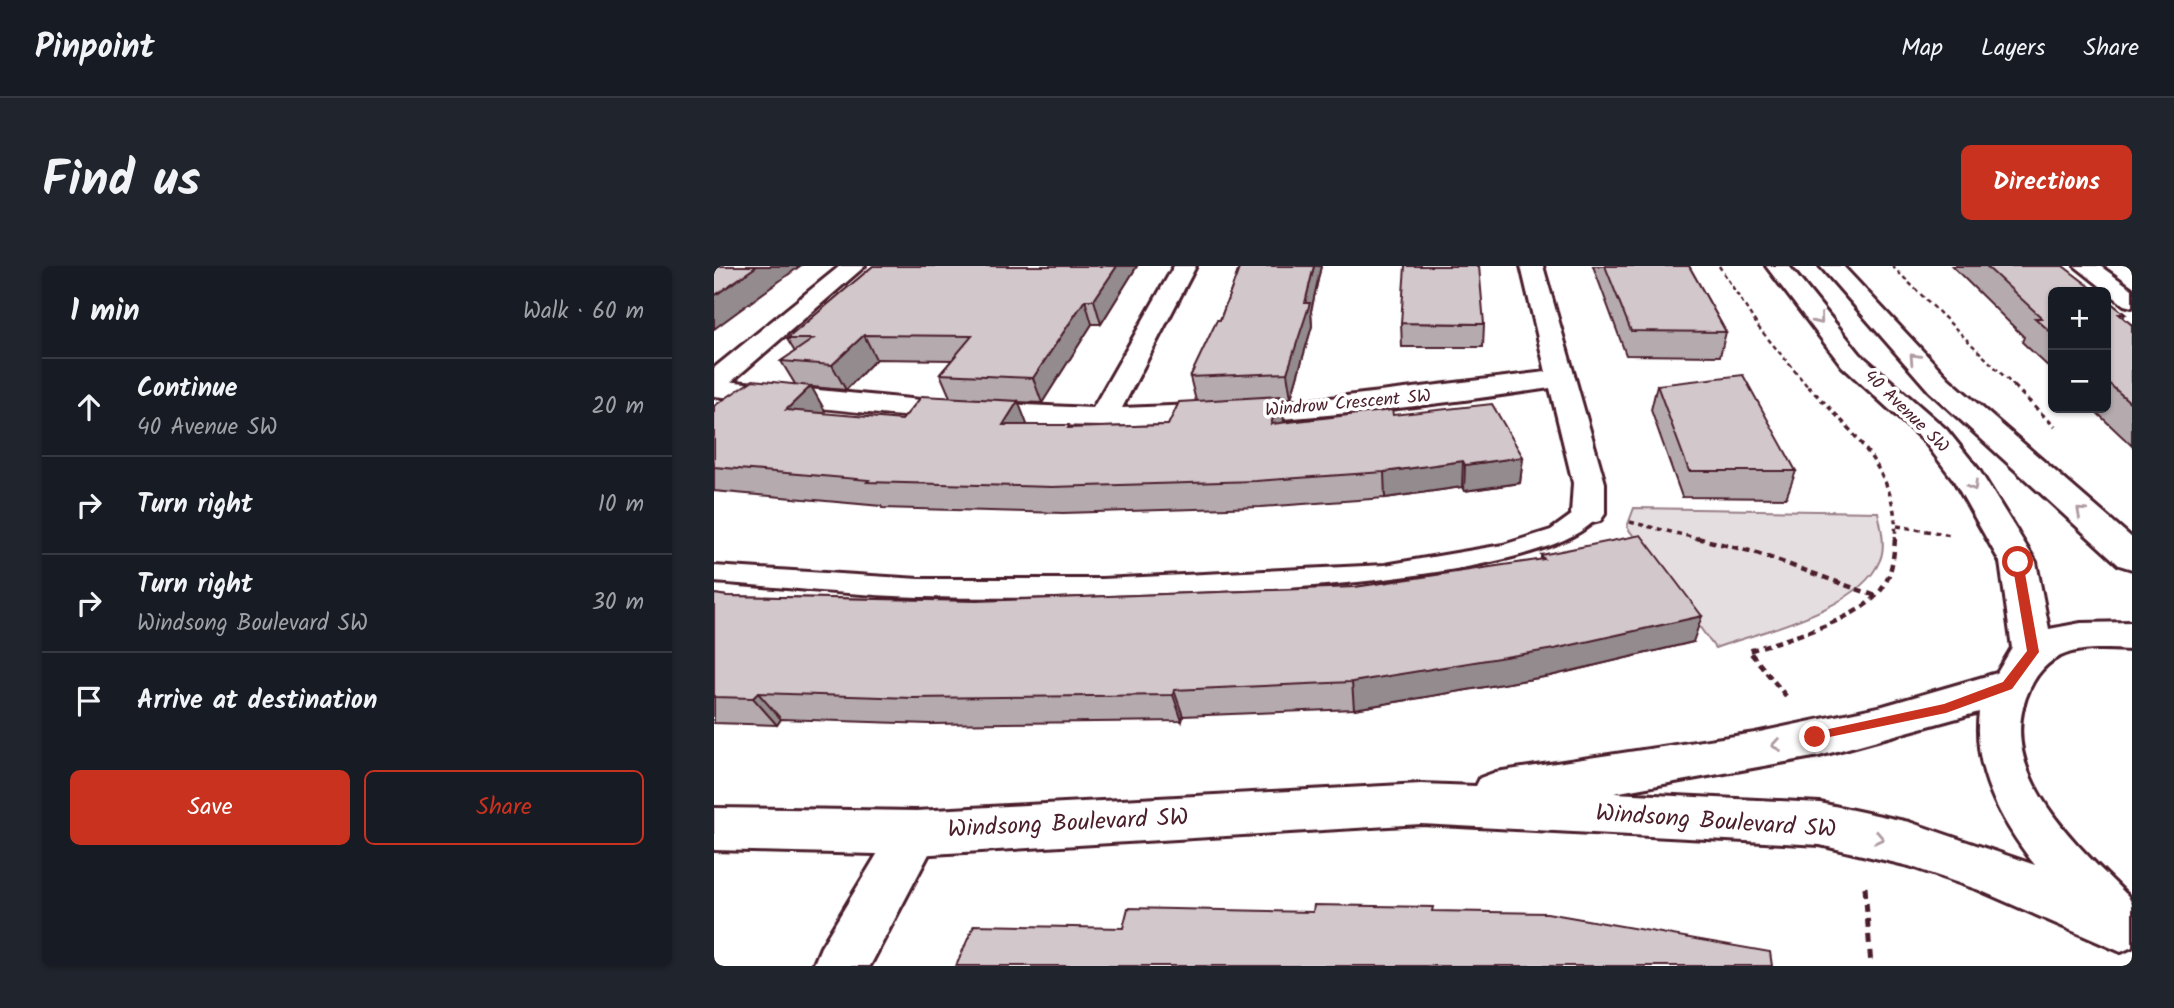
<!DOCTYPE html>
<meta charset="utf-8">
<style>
:root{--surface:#171b24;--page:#20242c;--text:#f1f3f6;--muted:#9ea1a6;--line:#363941;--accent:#c8321e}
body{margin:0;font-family:Kalam,sans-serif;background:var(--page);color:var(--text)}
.controls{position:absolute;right:21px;top:21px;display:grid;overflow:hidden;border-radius:10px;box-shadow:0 2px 5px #0004}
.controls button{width:63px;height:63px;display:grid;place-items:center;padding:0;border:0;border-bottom:2px solid var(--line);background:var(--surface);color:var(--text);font:35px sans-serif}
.stop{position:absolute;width:21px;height:21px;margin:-16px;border:5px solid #c8321e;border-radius:50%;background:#fff}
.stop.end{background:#c8321e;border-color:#fff;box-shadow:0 2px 7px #0008}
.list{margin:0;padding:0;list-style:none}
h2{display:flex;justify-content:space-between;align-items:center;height:91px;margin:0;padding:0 28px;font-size:30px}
h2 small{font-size:23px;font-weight:400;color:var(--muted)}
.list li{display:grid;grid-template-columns:46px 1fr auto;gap:21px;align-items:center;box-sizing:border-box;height:98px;padding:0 28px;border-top:2px solid var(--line)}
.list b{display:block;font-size:26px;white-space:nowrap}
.list p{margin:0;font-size:23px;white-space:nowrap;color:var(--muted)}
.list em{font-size:23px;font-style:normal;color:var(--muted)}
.actions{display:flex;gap:14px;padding:21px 28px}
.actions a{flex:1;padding:16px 0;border:2px solid var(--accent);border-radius:10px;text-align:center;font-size:24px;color:var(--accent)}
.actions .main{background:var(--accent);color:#fff}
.icon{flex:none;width:38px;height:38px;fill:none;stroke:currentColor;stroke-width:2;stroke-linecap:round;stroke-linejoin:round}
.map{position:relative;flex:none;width:1418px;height:700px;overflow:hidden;border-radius:10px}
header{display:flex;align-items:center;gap:42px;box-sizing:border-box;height:98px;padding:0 35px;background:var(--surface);border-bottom:2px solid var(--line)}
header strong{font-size:33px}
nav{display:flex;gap:38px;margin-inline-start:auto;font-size:24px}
.intro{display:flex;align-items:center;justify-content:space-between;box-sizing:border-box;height:168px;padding:0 42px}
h1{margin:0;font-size:49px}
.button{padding:18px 32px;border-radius:10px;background:var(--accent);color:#fff;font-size:24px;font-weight:700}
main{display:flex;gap:42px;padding:0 42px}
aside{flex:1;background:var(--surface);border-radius:10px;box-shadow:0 2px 5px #0004}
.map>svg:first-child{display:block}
.green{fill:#e5dee0;stroke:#987e86;stroke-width:2}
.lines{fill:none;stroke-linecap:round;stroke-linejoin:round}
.lane-casing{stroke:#4a1f2b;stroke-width:6}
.street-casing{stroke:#4a1f2b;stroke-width:6}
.secondary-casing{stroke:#4a1f2b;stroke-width:6}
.path-far3{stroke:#4a1f2b;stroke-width:2.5;stroke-dasharray:4.5 3.5;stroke-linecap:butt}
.path-far2{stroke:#4a1f2b;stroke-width:3.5;stroke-dasharray:5 4.5;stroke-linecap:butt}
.path-far1{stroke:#4a1f2b;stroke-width:4.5;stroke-dasharray:7 5;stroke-linecap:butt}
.path{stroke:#4a1f2b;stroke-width:5;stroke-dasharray:9 7;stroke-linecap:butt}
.lane{fill:#fff;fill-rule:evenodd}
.street{fill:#fff;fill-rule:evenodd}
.secondary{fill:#fff;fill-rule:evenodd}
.wall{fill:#b5abaf;stroke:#4a1f2b;stroke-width:2;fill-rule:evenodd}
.shaded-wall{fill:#938b8e;stroke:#4a1f2b;stroke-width:2}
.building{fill:#d2c7cb;stroke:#4a1f2b;stroke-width:2}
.oneway{stroke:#ae9aa0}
.route{fill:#c8321e}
.labels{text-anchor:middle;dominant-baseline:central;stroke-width:7;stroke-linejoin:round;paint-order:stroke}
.far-street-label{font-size:18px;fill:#4a1f2b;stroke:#fff}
.near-street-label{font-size:24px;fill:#4a1f2b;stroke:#fff}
</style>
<header>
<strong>Pinpoint</strong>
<nav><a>Map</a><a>Layers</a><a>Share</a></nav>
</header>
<div class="intro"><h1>Find us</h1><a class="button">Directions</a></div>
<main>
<aside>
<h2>1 min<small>Walk · 60 m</small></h2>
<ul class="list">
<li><svg class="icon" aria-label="ahead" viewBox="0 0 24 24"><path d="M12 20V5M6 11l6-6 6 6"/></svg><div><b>Continue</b><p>40 Avenue SW</p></div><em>20 m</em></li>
<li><svg class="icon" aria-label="right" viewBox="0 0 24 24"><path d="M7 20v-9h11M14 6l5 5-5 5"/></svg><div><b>Turn right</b></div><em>10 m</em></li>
<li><svg class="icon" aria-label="right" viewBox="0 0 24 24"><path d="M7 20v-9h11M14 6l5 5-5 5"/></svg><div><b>Turn right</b><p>Windsong Boulevard SW</p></div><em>30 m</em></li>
<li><svg class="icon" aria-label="arrive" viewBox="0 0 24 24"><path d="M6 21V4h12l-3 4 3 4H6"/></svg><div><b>Arrive at destination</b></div></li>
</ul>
<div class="actions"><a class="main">Save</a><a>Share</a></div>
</aside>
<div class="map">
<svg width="1418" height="700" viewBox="0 0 1418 700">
<rect width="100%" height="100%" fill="#fff"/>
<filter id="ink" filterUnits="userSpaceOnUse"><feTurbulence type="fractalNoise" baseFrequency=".0143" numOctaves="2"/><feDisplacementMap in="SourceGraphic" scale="14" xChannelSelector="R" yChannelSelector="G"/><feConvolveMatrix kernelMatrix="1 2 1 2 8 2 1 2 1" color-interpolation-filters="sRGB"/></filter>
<g filter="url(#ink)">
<!-- green -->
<path class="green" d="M920,242l244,4c3,15 8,34 2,48 -20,50 -118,71 -165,88l-88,-121z"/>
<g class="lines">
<!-- lane casing -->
<g class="lane-casing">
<path id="lane" d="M874,241l8,2 4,5c-58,85 -568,86 -680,83 -68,-2 -137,-10 -206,-15v-16l205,13h183l283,-14 118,-20 48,-15 29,-21z"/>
</g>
<!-- street casing -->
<g class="street-casing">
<g id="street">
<path d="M460,0h22l-74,142 191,-8 233,-28 -25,-106h22l62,217v31l-5,7 -12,3 -12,-3 -5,-7 2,-31 -23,-95c-140,21 -281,36 -423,38 -138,1 -276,-14 -413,-30v-16l217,21 162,7z"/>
<path d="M1361,0h25l32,23v18l-8,-2z"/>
<path d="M202,545l17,7 7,15 -70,133h-57l8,-19 78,-129z"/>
</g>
</g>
<!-- secondary casing -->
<g class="secondary-casing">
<g id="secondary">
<path d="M126,0h25l-141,122 -10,2v-22z"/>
<path d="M1052,0h23l71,88 86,75 33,41 57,92 13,67 32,-6 51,-1v28c-43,-2 -81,-6 -102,38 -39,82 46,156 98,208l4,8v43l-11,5 -142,-62 -70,-24 -89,-21 -399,-21 -505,31 -202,-5v-42l202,3 505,-27 55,2 4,-8 16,-6 259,-39 128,-27 114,-33 15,-25 -12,-86 -47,-83 -29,-38 -82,-75zM1265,446c-7,57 21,108 56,153l-126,-43 -89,-19 -206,-10 205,-37z"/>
<path d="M1106,0h23l106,113 183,159v31l-13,-4 -190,-174z"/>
</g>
</g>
<!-- path-far3 -->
<g class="path-far3">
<path d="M1005,0l40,62 50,60"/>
<path d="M1178,0l124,122"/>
</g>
<!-- path-far2 -->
<g class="path-far2">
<path d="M1094,120c42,43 93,89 87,154"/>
<path d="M1300,120l41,41"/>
<path d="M916,256l74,18"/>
<path d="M1183,260l54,9"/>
</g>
<!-- path-far1 -->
<g class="path-far1">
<path d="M983,272l57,14 122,44"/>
<path d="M1072,430l-37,-45c37,-13 108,-29 132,-61 11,-14 13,-35 14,-52"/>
</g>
<!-- path -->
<path class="path" d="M1151,621l6,79"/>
<!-- lane -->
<use href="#lane" class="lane"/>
<!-- street -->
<use href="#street" class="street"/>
<!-- secondary -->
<use href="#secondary" class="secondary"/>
</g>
<!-- wall -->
<g class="wall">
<path d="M159,0h264l-36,58h-9l-50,79 -24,-1 9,23 43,3 98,-3 28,-24 -6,-24 30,-57 20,-54h81l-10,45 1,15 -21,72 -10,1 2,23 110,-7 130,42 -3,26 -56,8 -2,-4 -77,11 -124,9 -198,6 -181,-5 -1,-2 -167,-15v-85l81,-22 -14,-23 14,-9 -8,-13zM162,93l76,1 -12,14 10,23 -48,23 -79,-6 2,-3 -14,-24 35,3z"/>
<path d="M879,0h96l37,66 -6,24 -94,-1z"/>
<path d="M1238,0h111l-10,26v79l-31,-29 2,-5z"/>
<path d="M1392,33l19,15 -2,4 9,7v121l-40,-38h14z"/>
<path d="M687,57l83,1 -1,23h-81z"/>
<path d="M943,119l139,86 -10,27 -104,-1 -31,-87z"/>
<path d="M827,289l152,87 -143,34 -196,33 -171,7 -1,5 -252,3 -149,-5 -4,6 -63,-2v-129l13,2 249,5 379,-14 186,-27z"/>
</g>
<!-- shaded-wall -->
<g class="shaded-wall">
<path d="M43,0h43l-86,63v-33z"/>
<path d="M403,0h20l-36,58 -7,-24z"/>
<path d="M600,0h7l-10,45 1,15 -21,72 -4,-25z"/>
<path d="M371,34l7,24 -50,79 -9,-25z"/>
<path d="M150,69l12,24 -30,31 -14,-25z"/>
<path d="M97,120l14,25 -24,25 -15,-26z"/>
<path d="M566,130l4,25 -9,28 -4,-25z"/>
<path d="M304,135l10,26 -25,-2z"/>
<path d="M809,191l-3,26 -56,8 1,-26z"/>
<path d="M749,195l-1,26 -77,11 -1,-26z"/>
<path d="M988,350l-9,26 -143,34 -196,33 -2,-27z"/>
<path d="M460,424l9,26 -1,5 -9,-26z"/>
<path d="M44,427l23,26 -4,6 -24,-27z"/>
</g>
<!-- building -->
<g class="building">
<path d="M0,0h43l-43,30z"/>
<path d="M159,0h244l-23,34h-9l-52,78 -93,-4 32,-38 -108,-1 -32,30 -51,-4 32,-22h-26z"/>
<path d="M526,0h74l-9,37h5l-23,70 -97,4 27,-57h3z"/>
<path d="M691,0h74l5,58 -83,-1z"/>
<path d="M891,0h84l37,66 -95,-1z"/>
<path d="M1272,0h77l34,26h-44v42l-18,-16h7z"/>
<path d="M1392,33l19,15h-6l13,11v79l-26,-23z"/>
<path d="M1029,109l53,96h-107l-32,-86z"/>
<path d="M39,114l58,6 -25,24 116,10 20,-24 96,5 -15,24h66l-1,3 100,-3 11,-23 101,-6 -9,28 121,-14 1,5 99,-11 31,53 -58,8 -2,-4 -79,11 -128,9 -204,6 -185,-5 2,-2 -155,-13v-61z"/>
<path d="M927,269l61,81 -148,33 -202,33 -178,8 -1,5 -261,3 -154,-5 -5,5 -39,-1v-103l13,2 249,5 379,-14 189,-28 -3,-4z"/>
<path d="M600,639l119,2 -1,4 115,2 223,39 2,14h-816l18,-41 149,3 5,-20 185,4z"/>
</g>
<!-- one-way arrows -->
<defs><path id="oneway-chevron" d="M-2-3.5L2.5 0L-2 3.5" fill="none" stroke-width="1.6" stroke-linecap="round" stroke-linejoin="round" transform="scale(1.75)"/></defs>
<g class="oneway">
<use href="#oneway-chevron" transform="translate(1105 54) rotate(51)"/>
<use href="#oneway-chevron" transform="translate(1200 92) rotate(-133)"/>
<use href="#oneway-chevron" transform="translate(1259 220) rotate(59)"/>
<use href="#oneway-chevron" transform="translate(1367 246) rotate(-138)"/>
<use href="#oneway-chevron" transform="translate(1062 479) rotate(171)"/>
<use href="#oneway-chevron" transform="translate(1165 572) rotate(12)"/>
</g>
</g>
<!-- route -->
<path class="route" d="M1304,293l5,3 16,90 -27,37 -66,24 -136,28 -2,-4 7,-5 129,-28 59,-22 24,-31 -15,-89z"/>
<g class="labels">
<!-- far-street labels -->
<g class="far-street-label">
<text transform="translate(634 138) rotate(-5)">Windrow Crescent SW</text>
<text transform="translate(1192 146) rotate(44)">40 Avenue SW</text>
</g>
<!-- near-street labels -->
<g class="near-street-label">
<text transform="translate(1002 556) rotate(4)">Windsong Boulevard SW</text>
<text transform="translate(354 558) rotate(-3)">Windsong Boulevard SW</text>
</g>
</g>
</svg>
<div class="controls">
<button>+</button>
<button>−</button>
</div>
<div class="stop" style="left:1304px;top:296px"></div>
<div class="stop end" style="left:1101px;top:471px"></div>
</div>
</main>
